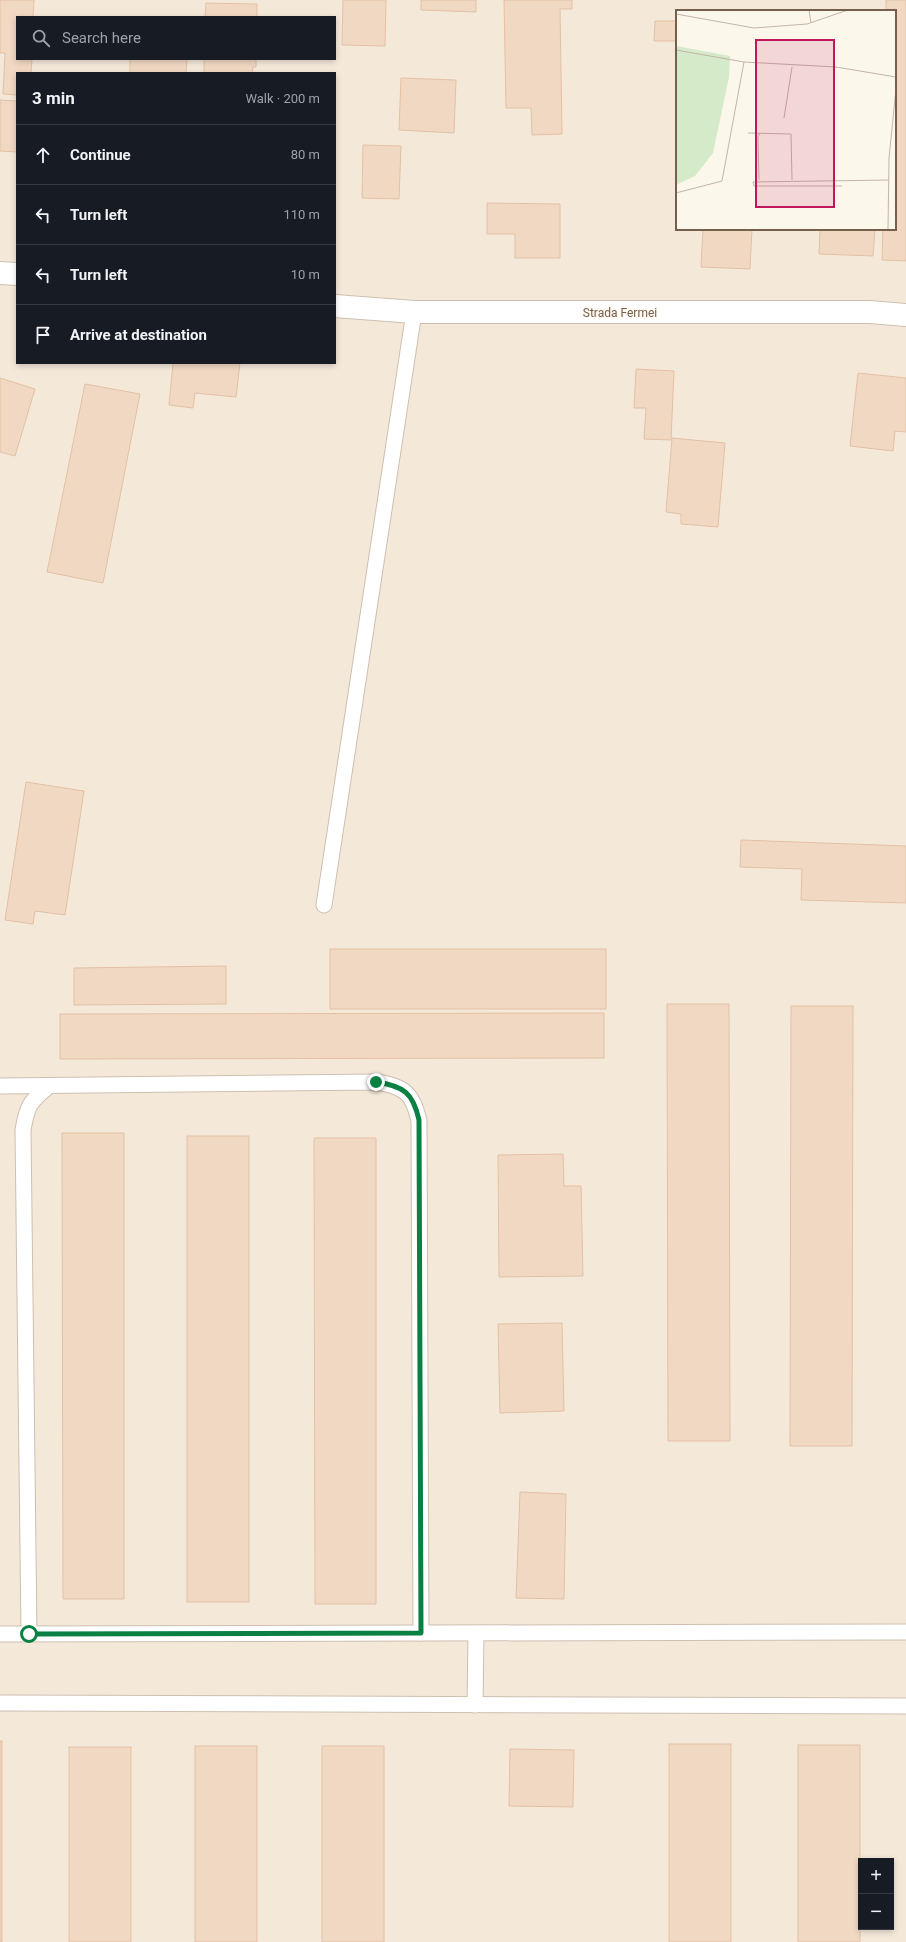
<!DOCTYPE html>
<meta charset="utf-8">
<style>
:root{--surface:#171b24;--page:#20242c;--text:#f1f3f6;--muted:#9ea1a6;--line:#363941}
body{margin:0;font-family:Roboto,sans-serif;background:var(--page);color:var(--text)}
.controls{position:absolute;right:12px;bottom:12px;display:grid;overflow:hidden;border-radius:0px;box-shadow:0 2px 6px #0003}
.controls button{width:36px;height:36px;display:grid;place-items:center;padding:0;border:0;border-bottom:1px solid var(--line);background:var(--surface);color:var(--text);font:20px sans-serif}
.stop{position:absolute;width:12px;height:12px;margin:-9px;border:3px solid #0b8043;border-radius:50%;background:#fff}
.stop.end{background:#0b8043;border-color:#fff;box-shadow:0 1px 4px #0008}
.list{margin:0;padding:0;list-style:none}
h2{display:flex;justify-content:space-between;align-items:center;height:52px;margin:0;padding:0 16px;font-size:17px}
h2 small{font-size:13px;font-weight:400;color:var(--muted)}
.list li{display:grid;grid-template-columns:26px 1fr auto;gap:12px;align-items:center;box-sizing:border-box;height:60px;padding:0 16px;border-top:1px solid var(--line)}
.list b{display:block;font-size:15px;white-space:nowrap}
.list em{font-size:13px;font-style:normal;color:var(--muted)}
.icon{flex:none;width:22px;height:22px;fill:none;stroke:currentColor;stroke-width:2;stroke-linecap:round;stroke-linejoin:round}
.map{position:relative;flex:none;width:906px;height:1942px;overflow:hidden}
.search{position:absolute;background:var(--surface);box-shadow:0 2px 6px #0003;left:16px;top:16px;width:320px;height:44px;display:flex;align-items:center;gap:10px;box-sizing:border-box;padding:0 14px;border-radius:0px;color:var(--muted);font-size:15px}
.panel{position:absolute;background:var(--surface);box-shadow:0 2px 6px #0003;left:16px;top:72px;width:320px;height:292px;border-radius:0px}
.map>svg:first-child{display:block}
.residential{fill:#f4e9d9;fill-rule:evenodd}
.building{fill:#f1d8c3;stroke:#e3c0a4}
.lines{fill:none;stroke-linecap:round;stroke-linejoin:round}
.service-casing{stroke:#cebfb0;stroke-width:17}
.minor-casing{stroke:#cebfb0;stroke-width:24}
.service{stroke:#fff;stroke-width:15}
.minor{stroke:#fff;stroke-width:22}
.route{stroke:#0b8043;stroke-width:5}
.labels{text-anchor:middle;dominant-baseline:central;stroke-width:3;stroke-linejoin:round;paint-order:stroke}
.street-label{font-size:12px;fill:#775f4e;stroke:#fefaf2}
.inset-road{fill:none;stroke:#c3b5a7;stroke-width:1}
.view{fill:#c2185b;fill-opacity:0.15;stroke:#c2185b;stroke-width:2}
.inset-edge{fill:none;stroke:#775f4e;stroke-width:2}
</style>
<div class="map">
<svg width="906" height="1942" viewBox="0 0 906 1942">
<rect width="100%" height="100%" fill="#fcf7eb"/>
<!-- residential -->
<path class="residential" d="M0,0h906v1942h-906zM677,11h218v218h-218zM17,17h318v42h-318zM17,73h318v290h-318zM861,1861h30v66h-30z"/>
<!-- building -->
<g class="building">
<path d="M0,0h34l-1,17h-16v42h15l-1,14h-14v22l-14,-1 2,-41h-5z"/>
<path d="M343,0h43l-1,46 -43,-1z"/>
<path d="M421,0h55v12l-55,-2z"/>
<path d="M504,0h68v9h-12l2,125 -30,1 -1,-27h-25z"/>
<path d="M886,0h20v261l-24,-1 1,-31h12v-218h-9z"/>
<path d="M206,3l51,1v13h-52z"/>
<path d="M655,21h22v20h-23z"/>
<path d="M130,59h57l-1,14h-56z"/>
<path d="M204,59h52v8h-3l-1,6h-48z"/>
<path d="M401,78l55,2 -2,53 -55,-3z"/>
<path d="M0,100l17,1v51l-17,-1z"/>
<path d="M363,145l38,1 -2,53 -37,-1z"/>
<path d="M487,203l73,1v54h-45v-24h-28z"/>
<path d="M703,229h49l-2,40 -49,-2z"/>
<path d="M820,229h55l-2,27 -54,-2z"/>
<path d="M173,363h67l-4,34 -41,-4 -2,15 -24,-3z"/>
<path d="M636,369l38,2 -3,69 -27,-1 2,-31h-12z"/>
<path d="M858,373l48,5v54l-11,-1 -2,20 -43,-5z"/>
<path d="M0,378l35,11 -20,67 -15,-4z"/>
<path d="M85,384l55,10 -37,189 -56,-11z"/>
<path d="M672,438l53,5 -7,84 -37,-3v-10l-15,-2z"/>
<path d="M26,782l58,9 -19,124 -30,-4 -2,13 -28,-4z"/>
<path d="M741,840l165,6v57l-105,-3 1,-31 -62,-2z"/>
<rect x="330" y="949" width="276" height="60"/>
<path d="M226,966v38l-152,1v-37z"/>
<path d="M667,1004h62l1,437h-62z"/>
<path d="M791,1006h62l-1,440h-62z"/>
<path d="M604,1013v45l-544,1v-45z"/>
<path d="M62,1133h62v466h-61z"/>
<rect x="187" y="1136" width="62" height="466"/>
<path d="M314,1138h62v466h-61z"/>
<path d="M563,1154l1,32h17l2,90 -84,1 -1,-122z"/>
<path d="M562,1323l2,88 -64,2 -2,-89z"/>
<path d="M520,1492l46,2 -2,105 -48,-1z"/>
<rect x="0" y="1741" width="2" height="201"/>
<rect x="669" y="1744" width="62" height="198"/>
<rect x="798" y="1745" width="62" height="197"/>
<rect x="195" y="1746" width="62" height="196"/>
<rect x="322" y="1746" width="62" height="196"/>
<rect x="69" y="1747" width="62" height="195"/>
<path d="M510,1749l64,1 -1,57 -64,-1z"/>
</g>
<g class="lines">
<!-- service casing -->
<g class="service-casing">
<g id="service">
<path d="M324,905l90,-593"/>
<path d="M0,1086l376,-4c28,4 37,11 43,39l2,512"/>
<path d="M0,1634l906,-2"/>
<path d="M29,1634l-6,-504c4,-24 7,-29 26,-44"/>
<path d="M0,1703l906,3"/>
<path d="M475,1705l1,-72"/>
</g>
</g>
<!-- minor casing -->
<g class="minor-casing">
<g id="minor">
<path d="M0,273l17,1"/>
<path d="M335,306l79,6h456l36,3"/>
</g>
</g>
<!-- service -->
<use href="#service" class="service"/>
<!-- minor -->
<use href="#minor" class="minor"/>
</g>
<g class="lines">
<!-- route -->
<path class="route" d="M29,1634l392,-1 -2,-513c-6,-27 -15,-34 -43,-38"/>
</g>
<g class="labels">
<!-- street labels -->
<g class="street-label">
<text x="620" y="313">Strada Fermei</text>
</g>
</g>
<!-- overview -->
<g transform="translate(676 10)">
<rect width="220" height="220" fill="#fcf7eb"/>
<path d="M0,36l54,10 -1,21 -16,76 -18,23 -19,9z" fill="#d4eac9"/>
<path class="inset-road" d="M133,0l2,13M0,4l78,14 53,-4 41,-14M0,40l68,12 92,5 60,10M108,108l8,-51M72,123l43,1 1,46M83,170l-1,-43 2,-4M166,176h-88l-1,-4 136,-2M0,183l46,-12 22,-119M212,220l1,-72 7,-69"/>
<path class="view" d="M80,30h78v167h-78z"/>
<rect width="220" height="220" class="inset-edge"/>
</g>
</svg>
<div class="controls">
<button>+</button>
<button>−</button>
</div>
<div class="stop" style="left:29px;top:1634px"></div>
<div class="stop end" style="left:376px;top:1082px"></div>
<div class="search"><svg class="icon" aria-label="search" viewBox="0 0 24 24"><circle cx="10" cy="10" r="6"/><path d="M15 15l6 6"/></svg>Search here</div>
<section class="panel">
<h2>3 min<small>Walk · 200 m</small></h2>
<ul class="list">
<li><svg class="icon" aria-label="ahead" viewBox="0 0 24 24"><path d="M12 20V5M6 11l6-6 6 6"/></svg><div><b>Continue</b></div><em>80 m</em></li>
<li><svg class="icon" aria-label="left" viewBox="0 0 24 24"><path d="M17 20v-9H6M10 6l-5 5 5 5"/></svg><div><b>Turn left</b></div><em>110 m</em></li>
<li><svg class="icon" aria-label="left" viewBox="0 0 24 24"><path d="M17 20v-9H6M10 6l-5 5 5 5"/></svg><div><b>Turn left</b></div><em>10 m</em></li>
<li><svg class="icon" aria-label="arrive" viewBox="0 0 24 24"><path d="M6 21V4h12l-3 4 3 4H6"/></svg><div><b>Arrive at destination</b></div></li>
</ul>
</section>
</div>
